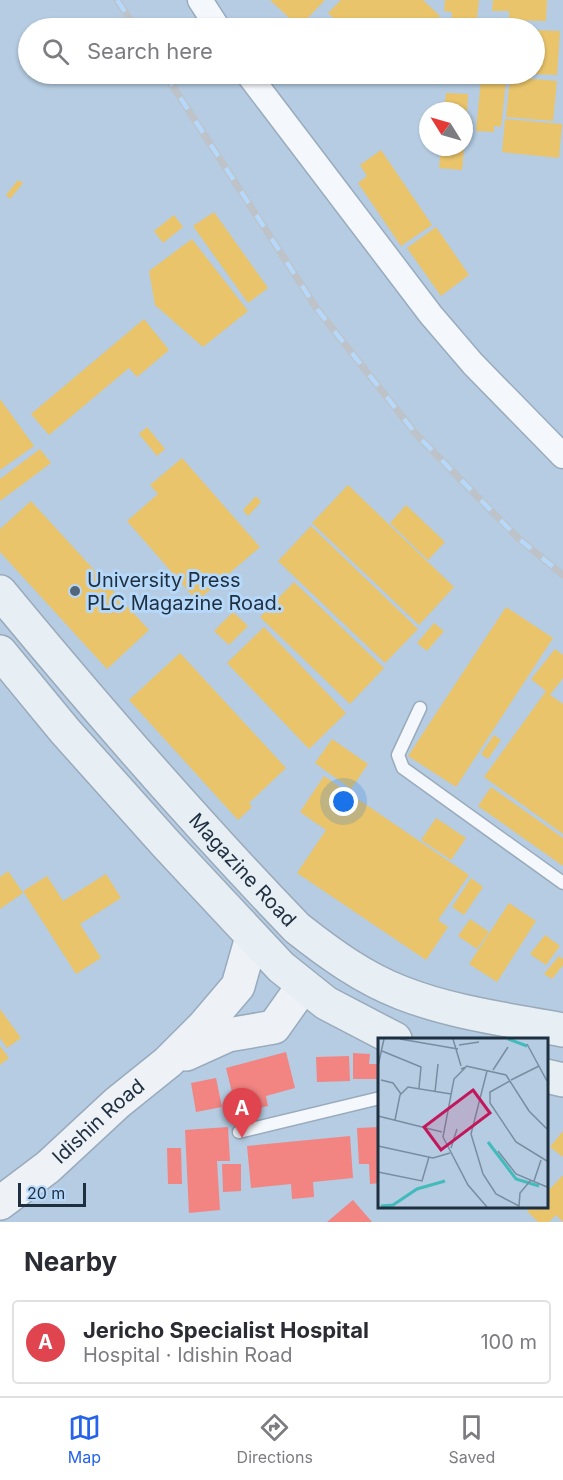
<!DOCTYPE html>
<meta charset="utf-8">
<style>
:root{--surface:#fff;--page:#f7f7f7;--text:#2b2b33;--muted:#7c7c81;--line:#e1e1e2;--accent:#2563eb}
body{margin:0;font-family:Inter,sans-serif;background:var(--page);color:var(--text)}
.compass{position:absolute;left:419px;top:102px;width:54px;height:54px;border-radius:50%;background:var(--surface);box-shadow:0 2px 4px #0004;rotate:307deg}
.scale{position:absolute;left:18px;bottom:15px;width:68px;box-sizing:border-box;padding-left:6px;border:3px solid #1e2f40;border-top:0;font-size:16px;line-height:21px;white-space:nowrap;color:#1e2f40;-webkit-text-stroke:4px #b6d8fa;paint-order:stroke}
.you{position:absolute;left:344px;top:802px;width:21px;height:21px;margin:-15px;border:4px solid #fff;border-radius:50%;background:#1a73e8;box-shadow:0 0 0 9px #1a73e833}
.badge{display:grid;place-items:center;width:39px;height:39px;border-radius:50%;background:var(--accent);color:#fff;font-size:20px;font-weight:700}
.pin{position:absolute;translate:-50% -50px;filter:drop-shadow(0 2px 3px #0008)}
.pin::after{content:'';position:absolute;top:32px;width:21px;height:18px;background:inherit;clip-path:polygon(0 0,100% 0,50% 100%)}
.list{margin:0;padding:0;list-style:none}
h2{display:flex;justify-content:space-between;align-items:center;height:78px;margin:0;padding:0 24px;font-size:26px}
h2 small{font-size:20px;font-weight:400;color:var(--muted)}
.list li{display:grid;grid-template-columns:39px 1fr auto;gap:18px;align-items:center;box-sizing:border-box;height:84px;margin:0 12px 12px;padding:0 12px;border:2px solid var(--line);border-radius:6px}
.list b{display:block;font-size:22px;white-space:nowrap}
.list p{margin:0;font-size:20px;white-space:nowrap;color:var(--muted)}
.list em{font-size:20px;font-style:normal;color:var(--muted)}
.icon{flex:none;width:33px;height:33px;fill:none;stroke:currentColor;stroke-width:2;stroke-linecap:round;stroke-linejoin:round}
.map{position:relative;flex:none;width:563px;height:1222px;overflow:hidden}
.search{position:absolute;background:var(--surface);box-shadow:0 2px 4px #0004;left:18px;right:18px;top:18px;height:66px;display:flex;align-items:center;gap:15px;box-sizing:border-box;padding:0 21px;border-radius:33px;color:var(--muted);font-size:22px}
.sheet{height:174px;background:var(--surface)}
nav{display:flex;justify-content:space-around;align-items:center;box-sizing:border-box;height:84px;border-top:2px solid var(--line);background:var(--surface);font-size:16px;color:var(--muted)}
nav a{display:grid;justify-items:center;gap:3px}
nav .on{color:var(--accent)}
.map>svg:first-child{display:block}
.homes{fill:#e9c46a}
.health{fill:#f28482}
.lines{fill:none;stroke-linecap:round;stroke-linejoin:round}
.lane-casing{stroke:#99abbd;stroke-width:15}
.street-casing{stroke:#99abbd;stroke-width:27}
.secondary-casing{stroke:#99abbd;stroke-width:36}
.primary-casing{stroke:#9aaaba;stroke-width:36}
.lane{stroke:#f4f7fb;stroke-width:12}
.street{stroke:#f4f7fb;stroke-width:24}
.secondary{stroke:#eef2f7;stroke-width:33}
.primary{stroke:#e7eef4;stroke-width:33}
.rail-casing{stroke:#bdc3c8;stroke-width:7}
.rail{stroke:#b6d8fa;stroke-width:4.5;stroke-dasharray:14;stroke-linecap:butt}
.poi-dot{fill:#536679;stroke:#b6d8fa;stroke-width:2}
.labels{text-anchor:middle;dominant-baseline:central;stroke-width:6;stroke-linejoin:round;paint-order:stroke}
.poi-label{font-size:20px;fill:#1e2f40;stroke:#b6d8fa;text-anchor:start}
.street-label{font-size:20px;fill:#1e2f40;stroke:#b6d8fa}
.inset-river{fill:none;stroke:#4bb;stroke-width:3}
.inset-road{fill:none;stroke:#798da1;stroke-width:1.5}
.view{fill:#c2185b;fill-opacity:0.15;stroke:#c2185b;stroke-width:3}
.inset-edge{fill:none;stroke:#1e2f40;stroke-width:3}
</style>
<div class="map">
<svg width="563" height="1222" viewBox="0 0 563 1222">
<rect width="100%" height="100%" fill="#b5cce2"/>
<!-- homes -->
<g class="homes">
<path d="M270,0h55l-26,27z"/>
<path d="M341,0h82l17,16 -11,12h-85l-16,-15z"/>
<path d="M445,0h34l-3,26 -25,-2 1,-12 -8,-1z"/>
<path d="M493,0h54l-1,21 -37,-1v-9h-17z"/>
<path d="M534,30l26,1 -3,44 -23,-1z"/>
<path d="M510,77l47,4 -4,40 -47,-4z"/>
<path d="M481,79l25,2 -5,46 -7,-1v6l-18,-1z"/>
<path d="M446,93l22,1 -2,34 -2,-17h-20z"/>
<path d="M505,119l57,5 -3,34 -57,-6z"/>
<path d="M441,147h23l-2,23 -23,-2z"/>
<path d="M381,150l51,75 -31,21 -43,-63 9,-7 -7,-11z"/>
<path d="M18,180l5,3 -13,16 -4,-4z"/>
<path d="M214,212l54,76 -20,15 -55,-77z"/>
<path d="M174,215l9,12 -20,16 -9,-12z"/>
<path d="M436,227l33,48 -28,21 -34,-48z"/>
<path d="M192,239l56,72 -45,36 -48,-42 -6,-34z"/>
<path d="M144,319l25,31 -32,27 -8,-9 -80,67 -18,-21z"/>
<path d="M0,399l34,47 -34,24z"/>
<path d="M147,427l18,22 -8,7 -18,-22z"/>
<path d="M40,449l11,14 -51,38v-22z"/>
<path d="M182,458l78,89 -63,54 -70,-80 31,-27 -8,-9z"/>
<path d="M348,485l106,102 -35,38 -107,-102z"/>
<path d="M256,496l5,6 -13,14 -5,-6z"/>
<path d="M31,501l118,129 -42,39 -107,-117v-23z"/>
<path d="M406,505l39,37 -17,18 -38,-37z"/>
<path d="M311,526l107,103 -33,34 -107,-102z"/>
<path d="M294,582l90,86 -34,36 -90,-87z"/>
<path d="M506,607l47,31 -97,149 -48,-31z"/>
<path d="M233,612l15,14 -19,19 -15,-14z"/>
<path d="M434,623l10,8 -17,20 -10,-8z"/>
<path d="M264,627l82,86 -37,36 -82,-86z"/>
<path d="M555,649l8,6v23l-13,17 13,9v130l-79,-57 62,-86 -15,-12z"/>
<path d="M180,653l106,115 -37,35 3,4 -14,13 -109,-120z"/>
<path d="M494,735l7,5 -13,19 -7,-5z"/>
<path d="M332,739l36,25 -17,25 -36,-26z"/>
<path d="M324,776l145,99 -31,45 10,7 -22,33 -129,-87 29,-43 -26,-18z"/>
<path d="M491,787l72,51v28l-85,-60z"/>
<path d="M436,818l30,20 -15,22 -30,-20z"/>
<path d="M8,871l15,22 -23,16v-32z"/>
<path d="M106,874l15,24 -41,26 21,34 -25,16 -53,-83 24,-15 16,25z"/>
<path d="M471,878l12,9 -19,28 -12,-8z"/>
<path d="M509,903l27,18 -39,61 -28,-18z"/>
<path d="M470,919l19,13 -12,17 -19,-13z"/>
<path d="M545,935l15,11 -14,19 -16,-11z"/>
<path d="M559,956l4,3v6l-11,14 -8,-5z"/>
<path d="M0,1009l21,29 -14,10 -7,-10z"/>
<path d="M0,1046l9,12 -9,7z"/>
<path d="M563,1131v26l-13,-10z"/>
<path d="M563,1175v47l-7,-7 -7,7h-11l-11,-11 6,-5h13v-21l4,4z"/>
</g>
<!-- health -->
<g class="health">
<path d="M286,1052l9,36 -29,8 2,10 -31,7 -11,-45z"/>
<path d="M353,1053l17,1 -1,10h11v15h-27z"/>
<path d="M349,1056l1,25 -33,1 -1,-25z"/>
<path d="M216,1078l6,29 -26,5 -5,-29z"/>
<path d="M228,1127l2,34h-13l3,49 -31,3 -4,-83z"/>
<path d="M380,1127v56l-10,1 -1,-20h-10l-2,-36z"/>
<path d="M350,1136l3,42 -40,4 1,15 -22,2 -1,-15 -40,4 -4,-42z"/>
<path d="M167,1148h14l1,36h-14z"/>
<path d="M222,1164h19v27l-18,1z"/>
<path d="M353,1200l19,22h-45z"/>
</g>
<g class="lines">
<!-- lane casing -->
<g class="lane-casing">
<g id="lane">
<path d="M420,708l-22,47 5,13 160,115"/>
<path d="M239,1132l141,-34"/>
</g>
</g>
<!-- street casing -->
<g class="street-casing">
<g id="street">
<path d="M200,0l18,28"/>
<path d="M248,74l183,241 42,49 90,92"/>
</g>
</g>
<!-- secondary casing -->
<g class="secondary-casing">
<g id="secondary">
<path d="M186,1054l42,-19 46,-8 29,-41"/>
<path id="s1" d="M0,1203l48,-36 69,-64 51,-41 36,-36 34,-40 14,-49"/>
</g>
</g>
<!-- primary casing -->
<g class="primary-casing">
<g id="primary">
<path id="s2" d="M0,592c95,115 193,228 297,336 33,26 66,50 105,65 51,20 108,27 161,37"/>
<path d="M0,652l65,79 102,114 114,122 45,36 69,36"/>
<path d="M546,1076l17,4"/>
</g>
</g>
<!-- lane -->
<use href="#lane" class="lane"/>
<!-- street -->
<use href="#street" class="street"/>
<!-- secondary -->
<use href="#secondary" class="secondary"/>
<!-- primary -->
<use href="#primary" class="primary"/>
<!-- rail casing -->
<g class="rail-casing">
<g id="rail">
<path d="M117,0l19,28"/>
<path d="M165,74l152,235 99,125 102,104 45,37"/>
</g>
</g>
<!-- rail -->
<use href="#rail" class="rail"/>
</g>
<!-- markers -->
<circle class="poi-dot" cx="75" cy="591" r="6"/>
<g class="labels">
<!-- poi labels -->
<g class="poi-label">
<text x="87" y="580">University Press<tspan x="87" dy="23">PLC Magazine Road.</tspan></text>
</g>
<!-- street labels -->
<g class="street-label">
<text stroke="none"><textPath href="#s2" startOffset="369">Magazine Road</textPath></text>
<text stroke="none"><textPath href="#s1" startOffset="128">Idishin Road</textPath></text>
</g>
</g>
<!-- overview -->
<g transform="translate(378 1038)">
<rect width="170" height="170" fill="#b5cce2"/>
<path class="inset-river" d="M130,1l19,7M110,104l28,37 23,7M3,168l12,-1 24,-16 28,-8"/>
<path class="inset-road" d="M22,1l58,10M75,1l8,27M149,6l20,37M81,7l20,-3M4,13l39,16 -2,21M0,28l6,-27M88,28l40,9 23,36 18,18M83,31l5,-2 -12,12 -11,58 25,48 19,22M115,32l15,-23M109,33l-16,63 12,40 13,20 23,12 1,-13 11,-13M3,42l12,3 8,11M133,42l28,-14M132,43l-20,11v11l26,39 31,19M57,54l3,-28M0,78l64,16M17,82l5,-25 8,-8 43,7M0,108l55,12 17,-5M73,110l6,-19M120,113l18,23 31,13M0,134l44,9 7,-24M156,143l7,-21"/>
<path class="view" d="M95,52l17,23 -49,37 -17,-23z"/>
<rect width="170" height="170" class="inset-edge"/>
</g>
</svg>
<svg class="compass" viewBox="-18 -18 36 36"><path d="M0-13l5 13h-10z" fill="#e53935"/><path d="M0 13l5-13h-10z" fill="#7c7c81"/></svg>
<div class="scale">20 m</div>
<div class="you"></div>
<div class="pin badge" style="left:242px;top:1138px;background:#e0444e">A</div>
<div class="search"><svg class="icon" aria-label="search" viewBox="0 0 24 24"><circle cx="10" cy="10" r="6"/><path d="M15 15l6 6"/></svg>Search here</div>
</div>
<section class="sheet">
<h2>Nearby<small></small></h2>
<ul class="list">
<li><span class="badge" style="background:#e0444e">A</span><div><b>Jericho Specialist Hospital</b><p>Hospital · Idishin Road</p></div><em>100 m</em></li>
</ul>
</section>
<nav>
<a class="on"><svg class="icon" aria-label="map" viewBox="0 0 24 24"><path d="M3 6l6-2 6 2 6-2v14l-6 2-6-2-6 2zM9 4v14M15 6v14"/></svg>Map</a>
<a><svg class="icon" aria-label="directions" viewBox="0 0 24 24"><path d="M12 3l9 9-9 9-9-9zM9 14v-3h6M13 9l2 2-2 2"/></svg>Directions</a>
<a><svg class="icon" aria-label="saved" viewBox="0 0 24 24"><path d="M7 4h10v16l-5-4-5 4z"/></svg>Saved</a>
</nav>
